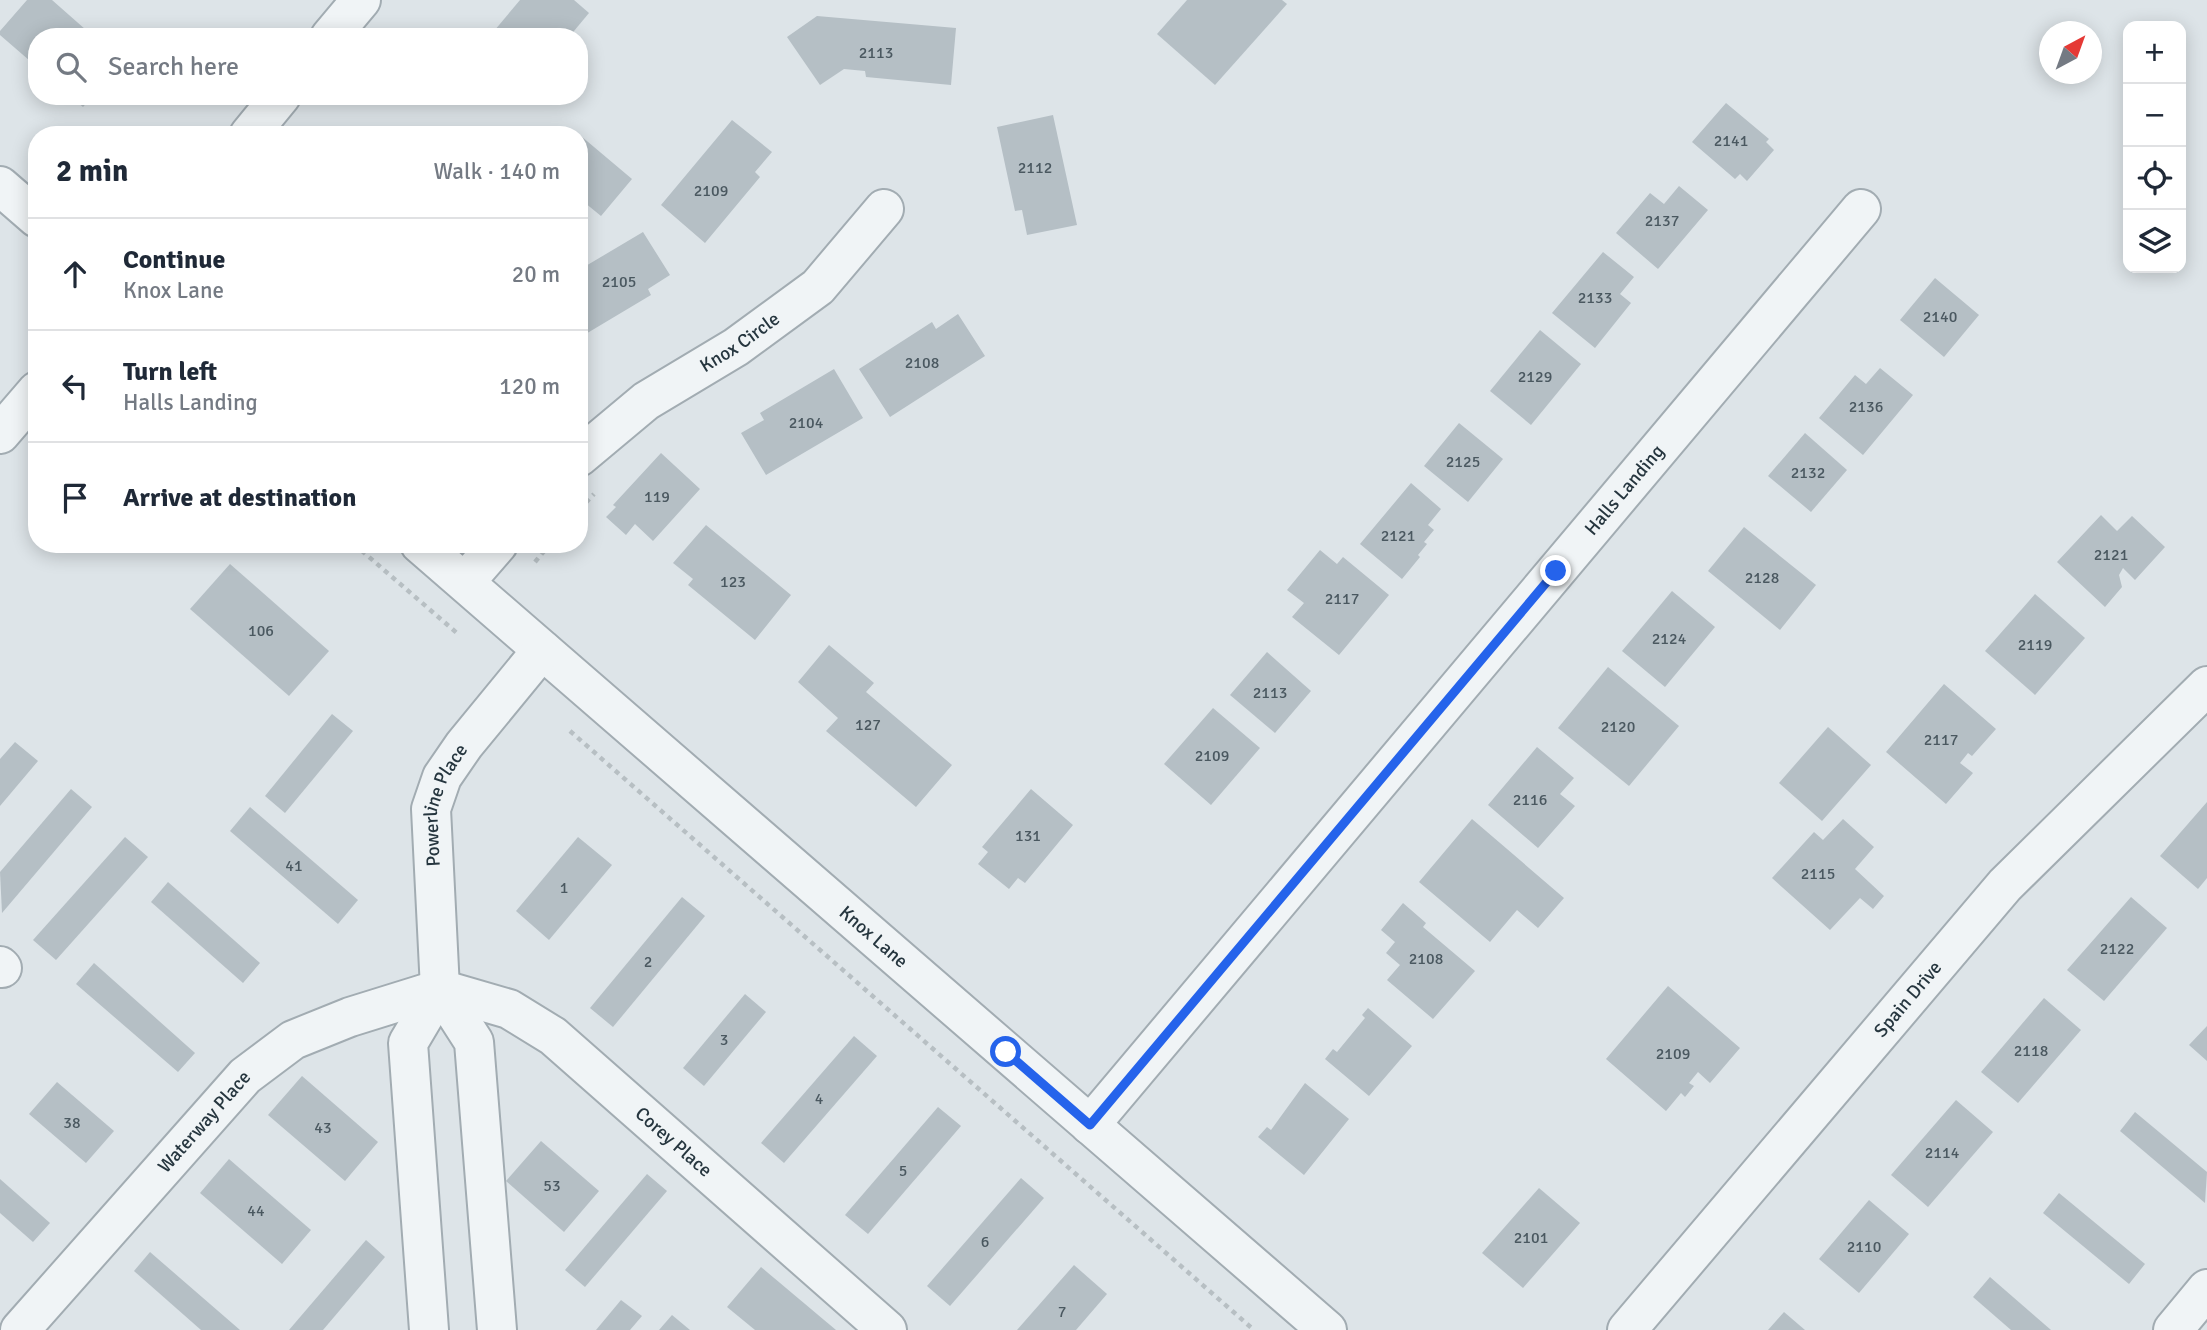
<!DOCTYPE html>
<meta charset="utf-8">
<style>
:root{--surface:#fff;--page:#f2f2f3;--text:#1f2937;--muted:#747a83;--line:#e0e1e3}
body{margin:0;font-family:Signika,sans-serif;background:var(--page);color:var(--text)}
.controls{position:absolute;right:21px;top:21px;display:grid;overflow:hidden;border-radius:14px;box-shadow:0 4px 18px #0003}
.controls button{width:63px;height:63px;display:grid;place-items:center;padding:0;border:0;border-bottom:2px solid var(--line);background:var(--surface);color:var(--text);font:35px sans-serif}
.compass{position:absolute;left:2039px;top:21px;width:63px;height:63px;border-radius:50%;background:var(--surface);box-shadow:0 4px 18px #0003;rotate:41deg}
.stop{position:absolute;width:21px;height:21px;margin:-16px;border:5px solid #2563eb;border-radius:50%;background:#fff}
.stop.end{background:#2563eb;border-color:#fff;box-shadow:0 2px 7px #0008}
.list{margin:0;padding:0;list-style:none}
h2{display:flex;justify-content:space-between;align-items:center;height:91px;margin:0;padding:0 28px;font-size:30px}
h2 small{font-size:23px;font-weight:400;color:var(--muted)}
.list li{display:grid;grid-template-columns:46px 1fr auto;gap:21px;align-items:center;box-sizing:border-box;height:112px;padding:0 28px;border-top:2px solid var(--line)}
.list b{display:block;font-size:26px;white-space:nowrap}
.list p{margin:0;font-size:23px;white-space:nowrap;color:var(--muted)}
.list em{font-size:23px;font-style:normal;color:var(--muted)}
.icon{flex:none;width:38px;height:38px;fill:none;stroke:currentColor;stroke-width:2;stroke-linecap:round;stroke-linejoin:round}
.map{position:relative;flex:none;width:2207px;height:1330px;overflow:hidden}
.search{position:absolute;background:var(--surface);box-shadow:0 4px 18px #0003;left:28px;top:28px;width:560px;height:77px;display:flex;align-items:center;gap:18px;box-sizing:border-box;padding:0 24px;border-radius:28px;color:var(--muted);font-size:26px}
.panel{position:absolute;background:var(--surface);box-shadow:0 4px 18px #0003;left:28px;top:126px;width:560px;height:427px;border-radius:28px}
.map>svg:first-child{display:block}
.building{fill:#b5bfc5}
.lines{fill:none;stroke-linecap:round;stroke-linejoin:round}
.minor-casing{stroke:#a2acb2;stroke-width:42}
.path{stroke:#b7bfc3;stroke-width:4.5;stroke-dasharray:5 5;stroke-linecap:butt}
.minor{stroke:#f0f4f6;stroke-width:38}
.route{stroke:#2563eb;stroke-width:9}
.labels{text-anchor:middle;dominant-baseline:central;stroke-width:5;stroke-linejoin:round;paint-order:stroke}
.number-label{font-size:16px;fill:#4a5860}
.street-label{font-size:19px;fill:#26363f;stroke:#edf3f5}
</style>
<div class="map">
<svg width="2207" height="1330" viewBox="0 0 2207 1330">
<rect width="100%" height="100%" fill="#dde4e8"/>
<!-- building -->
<g class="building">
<path d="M27,0h25l42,37h-57v30l-37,-32v-4z"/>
<path d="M520,0h54l15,13 -20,24h-80z"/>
<path d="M1187,0h95l5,4 -72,81 -58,-51z"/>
<path d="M817,16l139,12 -5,57 -85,-8 -1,-6 -21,-2 -24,16 -33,-48z"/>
<path d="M70,96h23l-10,11z"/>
<path d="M1726,103l43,36 -3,3 8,8 -27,31 -7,-7 -5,5 -43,-37z"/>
<path d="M1053,115l24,110 -50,10 -5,-25 -7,1 -18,-84z"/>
<path d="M732,120l40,32 -17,20 5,5 -55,66 -44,-38z"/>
<path d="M575,131l57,48 -31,37 -22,-18v-63h-7z"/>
<path d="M1679,186l29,24 -50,59 -42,-36 34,-40 14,11z"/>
<path d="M643,232l27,43 -22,14 3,6 -72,43v-68z"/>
<path d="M1603,252l31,25 -14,17 11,9 -36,45 -43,-35z"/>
<path d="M1935,278l44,37 -35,42 -44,-37z"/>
<path d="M958,314l27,42 -95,61 -31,-48 73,-47 4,7z"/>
<path d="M1540,330l41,34 -50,61 -41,-34z"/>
<path d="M1880,368l33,27 -50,60 -44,-37 36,-43 11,9z"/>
<path d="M834,369l29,49 -97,57 -25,-42 23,-13 -4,-7z"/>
<path d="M1459,423l44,36 -35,43 -44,-36z"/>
<path d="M1805,433l42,37 -36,42 -43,-36z"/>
<path d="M661,453l39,36 -47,52 -18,-17 -9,11 -20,-18 10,-10 -3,-2z"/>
<path d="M1411,483l30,26 -13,16 6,5 -10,12 3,2 -9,11 2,2 -18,22 -42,-35z"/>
<path d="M2101,515l16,16 15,-15 33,31 -30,33 -12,-12 -4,7 3,12 -17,20 -48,-45z"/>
<path d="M706,525l85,70 -36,45 -67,-55 5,-6 -20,-16z"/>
<path d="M1744,527l72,58 -36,45 -72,-59z"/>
<path d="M1320,550l17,14 6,-7 46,38 -50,60 -47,-38 12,-14 -17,-13z"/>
<path d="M230,564l99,87 -40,45 -99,-87z"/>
<path d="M1672,591l43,36 -50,60 -43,-36z"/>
<path d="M2035,594l50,44 -50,57 -50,-44z"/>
<path d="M829,645l45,38 -8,9 86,73 -36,42 -90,-76 12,-13 -40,-36z"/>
<path d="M1267,652l44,39 -36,42 -45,-38z"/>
<path d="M1608,667l71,59 -50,60 -71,-58z"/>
<path d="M1944,684l52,45 -24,27 -4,-3 -8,10 13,10 -27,31 -60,-52z"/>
<path d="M1213,708l47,40 -49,57 -47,-41z"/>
<path d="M332,714l21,17 -68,82 -20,-17z"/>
<path d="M1828,727l43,38 -49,56 -43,-38z"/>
<path d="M15,742l23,19 -38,45v-47z"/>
<path d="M1537,747l37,31 -14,16 15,12 -37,42 -50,-43z"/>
<path d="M71,789l21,18 -90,106 -2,-41z"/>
<path d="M1031,789l42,36 -48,58 -7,-5 -9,11 -31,-25 10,-12 -6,-5z"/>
<path d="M2207,802v76l-9,11 -38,-33z"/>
<path d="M250,807l108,93 -20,24 -108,-93z"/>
<path d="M1472,819l92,79 -26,30 -21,-18 -27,32 -71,-60z"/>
<path d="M1843,819l31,28 -19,22 29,27 -11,13 -13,-11 -30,32 -58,-52 42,-46 9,8z"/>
<path d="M125,837l23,20 -92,103 -23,-20z"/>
<path d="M578,837l34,28 -63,75 -33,-29z"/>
<path d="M168,882l92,81 -17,20 -92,-81z"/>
<path d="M682,897l23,19 -92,111 -23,-19z"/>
<path d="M2131,897l36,31 -63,73 -37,-31z"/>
<path d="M1403,903l23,20 -3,4 52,44 -42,48 -46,-39 13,-15 -14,-12 9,-11 -14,-12z"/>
<path d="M94,963l101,90 -17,19 -102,-88z"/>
<path d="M1668,986l72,62 -30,35 -12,-11 -9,11 5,3 -9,11 -4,-4 -15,18 -60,-52z"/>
<path d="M745,994l21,18 -62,74 -21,-18z"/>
<path d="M2044,998l37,32 -63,73 -37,-31z"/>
<path d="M1368,1008l44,38 -43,50 -44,-37 8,-10 4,3 28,-34 -3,-3z"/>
<path d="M2207,1026v35l-18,-16z"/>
<path d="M854,1036l23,20 -93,107 -23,-20z"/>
<path d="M302,1076l76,66 -33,39 -77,-66z"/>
<path d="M57,1082l57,49 -28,32 -57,-49z"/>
<path d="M1305,1083l44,36 -45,56 -46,-38 9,-10 4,3z"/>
<path d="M1956,1100l37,32 -65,75 -37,-32z"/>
<path d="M938,1107l23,19 -93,108 -23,-19z"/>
<path d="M2135,1112l72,60 -2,31 -85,-72z"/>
<path d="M541,1141l58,50 -35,41 -58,-51z"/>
<path d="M229,1159l82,71 -29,34 -82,-71z"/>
<path d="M647,1174l20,17 -82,96 -20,-17z"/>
<path d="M1021,1178l23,20 -94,108 -23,-20z"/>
<path d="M0,1179l50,44 -17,19 -33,-29z"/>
<path d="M1539,1188l41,35 -57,65 -41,-35z"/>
<path d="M2059,1193l86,71 -16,20 -86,-71z"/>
<path d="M1869,1200l40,34 -50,59 -40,-34z"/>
<path d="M366,1240l19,17 -62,73h-34z"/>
<path d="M150,1252l90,78h-39l-67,-59z"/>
<path d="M1074,1265l33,29 -31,36h-59z"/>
<path d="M761,1267l75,63h-81l-28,-23z"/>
<path d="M1990,1277l61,53h-40l-38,-33z"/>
<path d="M621,1300l21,16 -12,14h-34z"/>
<path d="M1784,1312l21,18h-37z"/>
<path d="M672,1315l18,15h-31z"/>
</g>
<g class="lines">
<!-- minor casing -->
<g class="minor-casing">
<g id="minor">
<path d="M330,37l31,-37"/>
<path d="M249,135l32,-39"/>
<path d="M0,186l37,32"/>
<path d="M0,434l37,-43"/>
<path id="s1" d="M579,457l67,-56 90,-54 82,-60 66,-78"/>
<path id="s2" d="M420,544l907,786"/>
<path d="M465,582l33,-38"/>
<path d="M0,966l2,2"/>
<path id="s3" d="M440,989l69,20 44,27 334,294"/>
<path id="s4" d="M1090,1125l771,-916"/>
<path id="s5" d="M20,1330l225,-254 48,-36 57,-23 90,-28"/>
<path d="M429,1330l-21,-287 32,-54"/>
<path id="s6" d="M497,1330l-23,-288 -34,-53 -9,-180 11,-32 22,-32 78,-95"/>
<path id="s7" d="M1627,1330l378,-445 202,-199"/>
<path d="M2173,1330l34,-41"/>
</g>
</g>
<!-- path -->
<g class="path">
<path d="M579,510l15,-16"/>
<path d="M354,544l104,90"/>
<path d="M535,562l15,-18"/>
<path d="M570,731l684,599"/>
</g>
<!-- minor -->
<use href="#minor" class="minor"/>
</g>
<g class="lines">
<!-- route -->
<path class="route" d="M1006,1052l84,73 466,-554"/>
</g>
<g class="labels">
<!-- number labels -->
<g class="number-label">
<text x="876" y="53">2113</text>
<text x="1731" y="141">2141</text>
<text x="1035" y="168">2112</text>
<text x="711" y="191">2109</text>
<text x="1662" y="221">2137</text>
<text x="619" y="282">2105</text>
<text x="1595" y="298">2133</text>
<text x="1940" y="317">2140</text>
<text x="922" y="363">2108</text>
<text x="1535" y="377">2129</text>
<text x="1866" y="407">2136</text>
<text x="806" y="423">2104</text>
<text x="1463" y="462">2125</text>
<text x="1808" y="473">2132</text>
<text x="657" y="497">119</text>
<text x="1398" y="536">2121</text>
<text x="2111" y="555">2121</text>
<text x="1762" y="578">2128</text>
<text x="733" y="582">123</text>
<text x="1342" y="599">2117</text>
<text x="261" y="631">106</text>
<text x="1669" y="639">2124</text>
<text x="2035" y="645">2119</text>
<text x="1270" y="693">2113</text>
<text x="868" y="725">127</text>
<text x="1618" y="727">2120</text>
<text x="1941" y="740">2117</text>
<text x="1212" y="756">2109</text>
<text x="1530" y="800">2116</text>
<text x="1028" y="836">131</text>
<text x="294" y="866">41</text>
<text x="1818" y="874">2115</text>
<text x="564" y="888">1</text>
<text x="2117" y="949">2122</text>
<text x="1426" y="959">2108</text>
<text x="648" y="962">2</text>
<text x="724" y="1040">3</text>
<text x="2031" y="1051">2118</text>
<text x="1673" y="1054">2109</text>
<text x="819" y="1099">4</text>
<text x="72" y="1123">38</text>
<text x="323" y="1128">43</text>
<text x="1942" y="1153">2114</text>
<text x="903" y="1171">5</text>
<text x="552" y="1186">53</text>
<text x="256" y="1211">44</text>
<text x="1531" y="1238">2101</text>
<text x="985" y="1242">6</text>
<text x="1864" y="1247">2110</text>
<text x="1062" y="1312">7</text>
</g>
<!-- street labels -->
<g class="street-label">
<text stroke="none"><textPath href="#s1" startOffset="198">Knox Circle</textPath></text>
<text stroke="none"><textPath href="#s4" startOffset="830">Halls Landing</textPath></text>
<text stroke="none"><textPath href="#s6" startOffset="539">Powerline Place</textPath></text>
<text stroke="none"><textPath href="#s2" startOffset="600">Knox Lane</textPath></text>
<text stroke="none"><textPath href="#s7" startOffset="434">Spain Drive</textPath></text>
<text stroke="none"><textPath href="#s5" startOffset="278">Waterway Place</textPath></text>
<text stroke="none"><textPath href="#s3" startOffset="284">Corey Place</textPath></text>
</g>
</g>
</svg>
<div class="controls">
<button>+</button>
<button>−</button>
<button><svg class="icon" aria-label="locate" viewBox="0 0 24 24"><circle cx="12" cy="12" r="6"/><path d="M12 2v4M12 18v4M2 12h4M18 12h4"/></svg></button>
<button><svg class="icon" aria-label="layers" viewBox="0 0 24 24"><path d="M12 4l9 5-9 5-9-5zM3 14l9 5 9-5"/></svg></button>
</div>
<svg class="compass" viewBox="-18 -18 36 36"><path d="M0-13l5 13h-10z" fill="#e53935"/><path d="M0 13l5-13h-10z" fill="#747a83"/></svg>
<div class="stop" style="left:1006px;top:1052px"></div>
<div class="stop end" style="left:1556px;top:571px"></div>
<div class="search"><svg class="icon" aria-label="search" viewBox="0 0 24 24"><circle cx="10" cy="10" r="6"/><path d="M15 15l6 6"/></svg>Search here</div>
<section class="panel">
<h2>2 min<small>Walk · 140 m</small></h2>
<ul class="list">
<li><svg class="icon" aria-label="ahead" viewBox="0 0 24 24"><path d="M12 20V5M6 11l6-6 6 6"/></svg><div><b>Continue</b><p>Knox Lane</p></div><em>20 m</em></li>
<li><svg class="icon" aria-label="left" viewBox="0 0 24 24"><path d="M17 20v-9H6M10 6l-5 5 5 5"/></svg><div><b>Turn left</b><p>Halls Landing</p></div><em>120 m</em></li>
<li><svg class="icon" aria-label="arrive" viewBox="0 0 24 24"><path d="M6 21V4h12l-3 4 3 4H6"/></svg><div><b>Arrive at destination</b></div></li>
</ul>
</section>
</div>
